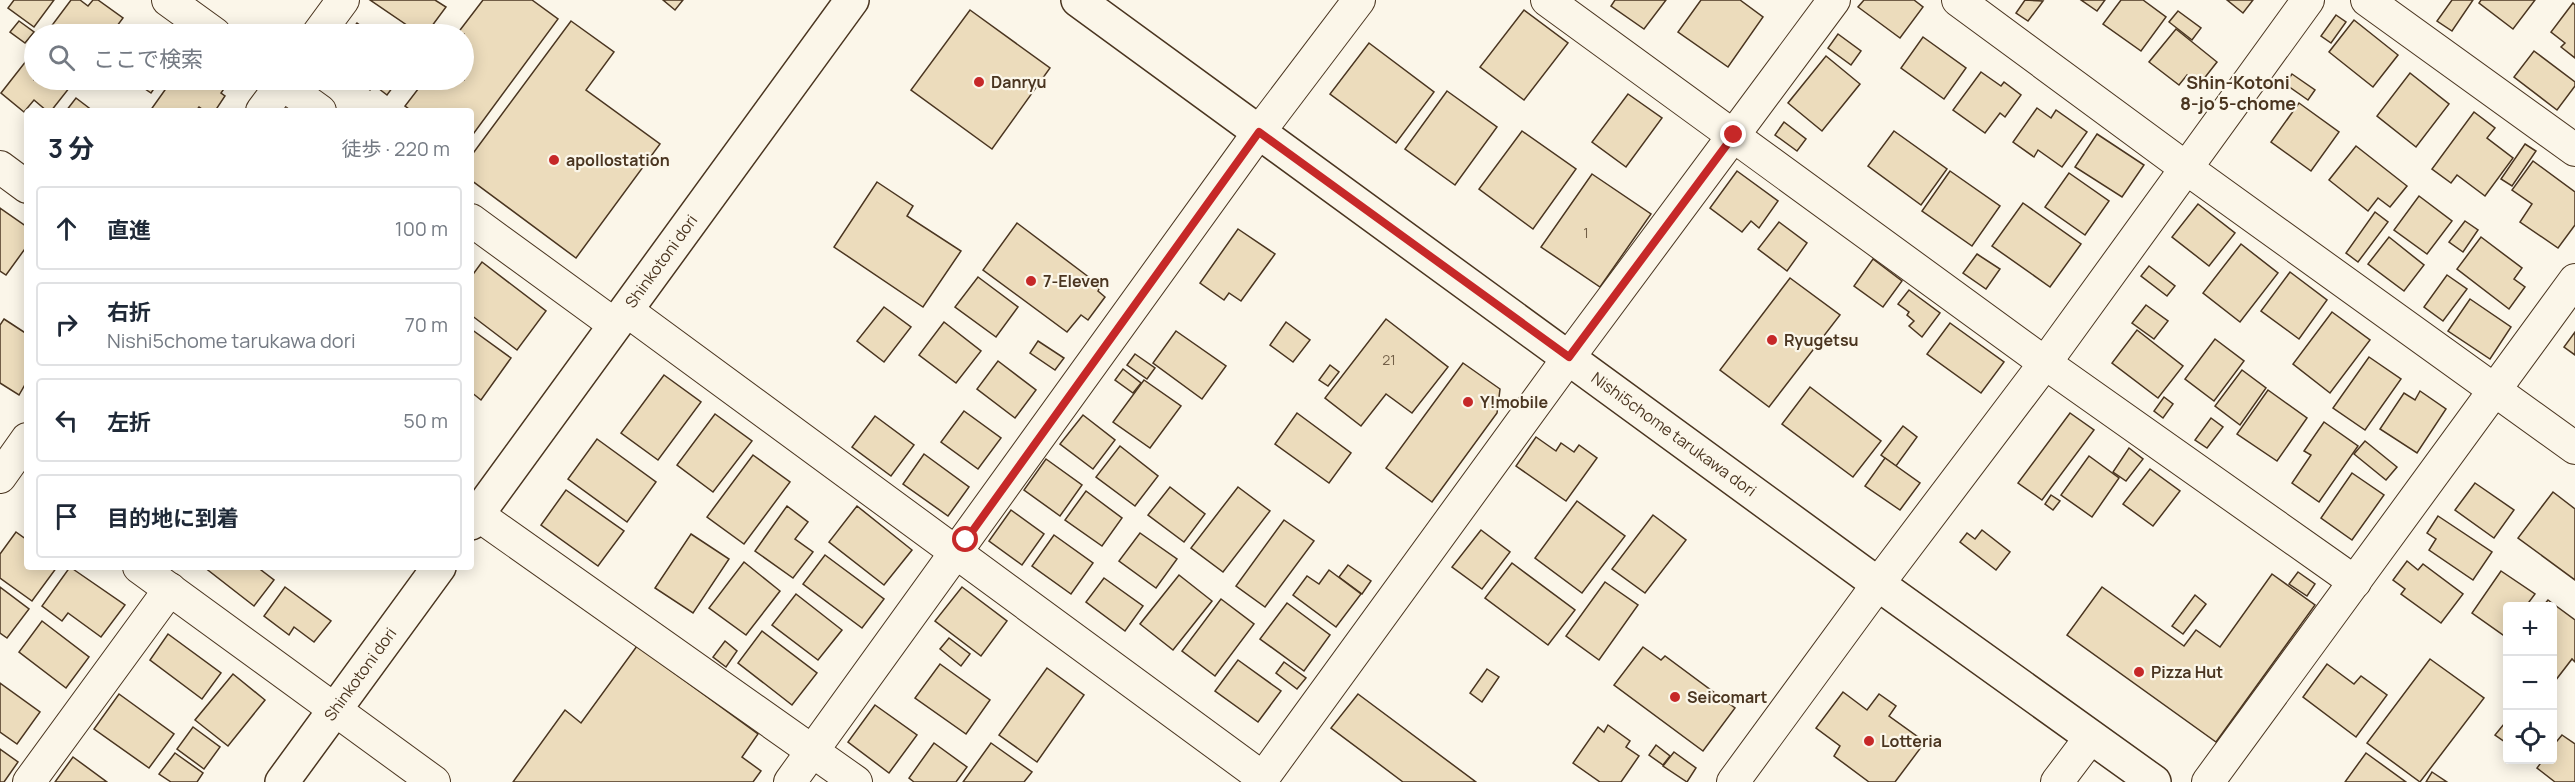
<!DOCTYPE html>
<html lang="ja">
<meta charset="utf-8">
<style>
:root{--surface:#fff;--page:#f2f2f3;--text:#1f2937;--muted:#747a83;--line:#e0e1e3}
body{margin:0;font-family:Manrope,"Noto Sans JP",sans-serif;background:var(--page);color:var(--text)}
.controls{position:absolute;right:18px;bottom:18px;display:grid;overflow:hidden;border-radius:6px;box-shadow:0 3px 15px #0003}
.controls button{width:54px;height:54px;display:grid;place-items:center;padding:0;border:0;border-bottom:2px solid var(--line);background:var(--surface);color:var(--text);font:30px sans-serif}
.stop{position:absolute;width:18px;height:18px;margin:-14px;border:4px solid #c62828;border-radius:50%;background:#fff}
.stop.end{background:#c62828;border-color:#fff;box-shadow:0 2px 6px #0008}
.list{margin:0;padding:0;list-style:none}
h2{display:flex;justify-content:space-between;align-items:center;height:78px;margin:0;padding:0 24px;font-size:26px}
h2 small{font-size:20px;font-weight:400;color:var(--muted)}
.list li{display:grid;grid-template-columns:39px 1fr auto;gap:18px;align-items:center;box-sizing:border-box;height:84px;margin:0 12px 12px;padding:0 12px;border:2px solid var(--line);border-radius:6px}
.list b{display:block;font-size:22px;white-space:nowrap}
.list p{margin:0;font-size:20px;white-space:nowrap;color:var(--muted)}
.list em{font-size:20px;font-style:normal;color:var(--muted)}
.icon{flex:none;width:33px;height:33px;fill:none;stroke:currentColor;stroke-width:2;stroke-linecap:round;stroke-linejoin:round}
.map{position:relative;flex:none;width:2575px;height:782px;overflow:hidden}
.search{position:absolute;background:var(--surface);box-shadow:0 3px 15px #0003;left:24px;top:24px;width:450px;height:66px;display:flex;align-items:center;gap:15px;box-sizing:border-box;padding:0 21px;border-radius:33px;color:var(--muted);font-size:22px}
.panel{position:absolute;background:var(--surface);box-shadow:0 3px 15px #0003;left:24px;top:108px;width:450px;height:462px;border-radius:6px}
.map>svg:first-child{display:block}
.building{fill:#ecdcbc;stroke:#4a3520;stroke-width:1.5}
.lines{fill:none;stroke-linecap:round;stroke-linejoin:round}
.minor-casing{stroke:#4a3520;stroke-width:34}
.tertiary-casing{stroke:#4a3520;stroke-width:36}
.secondary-casing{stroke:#4a3520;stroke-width:36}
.minor{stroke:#fbf6e9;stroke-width:32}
.tertiary{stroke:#fbf6e9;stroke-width:33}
.secondary{stroke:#fbf6e9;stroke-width:33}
.route{stroke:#c62828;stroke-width:8}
.poi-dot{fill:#c62828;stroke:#fbf6e9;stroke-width:2}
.labels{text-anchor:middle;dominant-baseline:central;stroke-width:4.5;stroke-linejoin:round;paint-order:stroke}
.number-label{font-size:14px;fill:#725f47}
.poi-label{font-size:16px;font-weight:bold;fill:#4a3520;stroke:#fbf6e9;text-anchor:start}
.street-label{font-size:16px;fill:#4a3520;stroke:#fbf6e9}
.neighbourhood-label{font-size:18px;font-weight:bold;fill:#4a3520;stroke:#fbf6e9}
</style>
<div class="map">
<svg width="2575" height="782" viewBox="0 0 2575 782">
<rect width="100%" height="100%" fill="#fbf6e9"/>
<!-- building -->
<g class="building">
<path d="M14,0h40l-20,27 -26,-19z"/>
<path d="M71,0h9l8,6 5,-6h5l25,18 -12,16h-61l-3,-2z"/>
<path d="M370,0h65l11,7 -20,27h-6z"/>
<path d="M483,0h49l26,19 -87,118v-26h-59l-7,-5 20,-26h39v-46h-7z"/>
<path d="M663,0h20l-8,10z"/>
<path d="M1615,0h51l-22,29 -33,-23z"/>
<path d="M1701,0h39l23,17 -35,50 -50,-35z"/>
<path d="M1864,0h50l9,7 -23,31 -42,-31z"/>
<path d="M2025,0l18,1 -15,20 -12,-8z"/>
<path d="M2081,0h24l-8,11z"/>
<path d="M2121,0h22l23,17 -25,34 -38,-27z"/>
<path d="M2227,0h26l-10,13z"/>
<path d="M2452,0h21l-21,31 -15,-10z"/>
<path d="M2481,0h54l-22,29 -34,-26z"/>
<path d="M2573,3l2,2v53l-14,-11 4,-4 -14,-11z"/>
<path d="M970,10l80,58 -58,81 -81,-59z"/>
<path d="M1524,10l44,33 -44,57 -44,-33z"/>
<path d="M2178,11l23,17 -9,12 -23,-18z"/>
<path d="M2336,15l10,7 -15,21 -10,-7z"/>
<path d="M2354,20l44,35 -25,32 -44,-35z"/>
<path d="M19,21l15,11 -9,11 -15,-11z"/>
<path d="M571,21l43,31 -28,38 74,54 -84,114 -105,-78v-24z"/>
<path d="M357,23l15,11h-24z"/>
<path d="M2176,29l41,33 -18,23 -12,-10 -8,10 -30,-23z"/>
<path d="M1838,34l23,17 -10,14 -23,-17z"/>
<path d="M1923,37l43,31 -22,31 -43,-31z"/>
<path d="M1369,43l65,49 -38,51 -66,-49z"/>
<path d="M2534,51l41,31v4l-18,24 -43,-33z"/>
<path d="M30,56l4,3v21h26l10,7 -19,24h-4l-13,-11 -10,12 -23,-19z"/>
<path d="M1826,56l34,28 -38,47 -34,-28z"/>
<path d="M1981,72l20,14 3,-4 17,13 -16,22 -5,-4 -15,20 -32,-23z"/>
<path d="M2410,73l39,31 -33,43 -39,-31z"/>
<path d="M2292,74l23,16 -7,10 -23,-16z"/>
<path d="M132,80h28l-9,13z"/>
<path d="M172,80h58l-9,13 4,3 -10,15h-10l-6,-4 -3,4h-46z"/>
<path d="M355,80h43l-11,15 -13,-10 -4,5z"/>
<path d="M1447,91l50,36 -42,58 -50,-36z"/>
<path d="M1628,94l34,24 -36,49 -34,-25z"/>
<path d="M76,98l17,13h-27z"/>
<path d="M2299,103l40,29 -28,39 -40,-29z"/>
<path d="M2037,108l14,10 5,-8 31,22 -25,35 -24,-17 -4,7 -21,-15z"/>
<path d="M2474,112l21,16 -8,10 26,20 -28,38 -28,-21 -6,8 -19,-14z"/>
<path d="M1784,122l22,17 -9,12 -22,-16z"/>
<path d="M1522,131l54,38 -43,60 -54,-40z"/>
<path d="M1894,131l53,38 -26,36 -53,-39z"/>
<path d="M2097,134l47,31 -22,32 -47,-30z"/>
<path d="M2525,144l11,7 -24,35 -11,-7z"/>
<path d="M2356,146l51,40 -17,21 -12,-9 -10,13 -39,-31z"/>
<path d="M2533,161l42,31v33l-17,23 -38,-26 12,-18 -20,-14z"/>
<path d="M1737,171l41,30 -19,27 -8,-7 -9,11 -32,-24z"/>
<path d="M1950,171l50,35 -28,40 -50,-35z"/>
<path d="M2069,173l40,28 -24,34 -40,-28z"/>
<path d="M1592,174l59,40 -51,73 -59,-40z"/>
<path d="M877,182l36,24 -6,10 54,35 -38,56 -89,-60z"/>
<path d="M2419,196l33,25 -25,33 -33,-24z"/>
<path d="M2023,203l58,41 -31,43 -58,-41z"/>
<path d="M2198,204l37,29 -26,33 -37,-29z"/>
<path d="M0,208l27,19v19l-21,29 -6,-4z"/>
<path d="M2375,212l13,10 -30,40 -12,-9z"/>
<path d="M2465,221l13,9 -15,22 -14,-10z"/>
<path d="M1779,222l28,21 -20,28 -29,-22z"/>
<path d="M1017,223l73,55 -2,2 11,9 -1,2 7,6 -17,23 -7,-5 -14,17 -84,-62z"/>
<path d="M1238,229l37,25 -34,47 -12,-8 -5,7 -24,-17z"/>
<path d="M2389,237l35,28 -20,26 -36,-27z"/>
<path d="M2481,237l41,31 -8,11 11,8 -16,22 -52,-40z"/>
<path d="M2241,244l37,29 -38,49 -37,-29z"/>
<path d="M1977,254l23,15 -14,20 -23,-16z"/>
<path d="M1873,259l29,22 -19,26 -29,-21z"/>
<path d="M482,262l64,49 -29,39 -46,-35v-38z"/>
<path d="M2149,266l26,20 -8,10 -26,-20z"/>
<path d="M2290,272l37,28 -28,39 -38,-28z"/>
<path d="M2447,275l20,14 -24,32 -19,-14z"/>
<path d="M978,277l40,30 -22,30 -41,-30z"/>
<path d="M1790,278l50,37 -71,92 -49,-37z"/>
<path d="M1909,290l31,23 -18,24 -13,-11 5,-5 -7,-6 2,-3 -11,-8z"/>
<path d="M2470,299l41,28 -21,32 -42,-28z"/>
<path d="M2146,305l22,16 -14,18 -22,-16z"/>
<path d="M884,307l27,20 -27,35 -27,-21z"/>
<path d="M2332,312l38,28 -40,53 -37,-29z"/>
<path d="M4,319l23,15v47l-8,14 -19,-12v-58z"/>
<path d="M1386,319l62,48 -36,46 -26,-19 -25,32 -36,-28z"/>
<path d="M944,322l37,29 -25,32 -37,-28z"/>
<path d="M1286,322l24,18 -17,22 -23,-17z"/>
<path d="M1950,323l54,39 -23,31 -54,-39z"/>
<path d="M471,329l40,29 -30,42 -10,-8z"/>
<path d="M2137,330l46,36 -25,32 -46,-35z"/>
<path d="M1176,331l50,35 -24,33 -49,-36z"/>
<path d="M2575,332v23l-11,-8z"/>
<path d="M2215,339l29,22 -30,40 -29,-22z"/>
<path d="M1038,341l26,17 -9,12 -25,-17z"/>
<path d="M1135,354l20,14 -8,11 -20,-14z"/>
<path d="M2369,357l32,22 -36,51 -32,-22z"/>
<path d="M998,361l38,29 -21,28 -38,-29z"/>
<path d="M1463,363l37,26 -3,24 -65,89 -46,-34z"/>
<path d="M1330,365l9,7 -11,14 -9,-6z"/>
<path d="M1123,369l18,14 -8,10 -18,-13z"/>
<path d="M2242,370l24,18 -26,37 -25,-19z"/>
<path d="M664,375l37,27 -43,58 -37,-27z"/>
<path d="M1144,380l37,26 -31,42 -37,-26z"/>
<path d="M1810,387l71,54 -28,36 -71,-53z"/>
<path d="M2268,390l39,28 -30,43 -40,-27z"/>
<path d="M2420,391l26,18 -29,44 -37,-24 24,-36 11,7z"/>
<path d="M2164,397l9,7 -10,14 -9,-7z"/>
<path d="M964,411l37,27 -23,31 -37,-27z"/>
<path d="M1297,413l54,40 -22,30 -54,-39z"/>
<path d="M2070,413l24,17 -52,70 -24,-17z"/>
<path d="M715,414l37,27 -39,51 -36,-27z"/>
<path d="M1083,415l32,25 -22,29 -33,-25z"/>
<path d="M875,416l39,29 -23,31 -39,-29z"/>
<path d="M2211,418l12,9 -16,21 -12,-8z"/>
<path d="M2324,422l34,24 -39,56 -27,-19 19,-28 -7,-4z"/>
<path d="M1903,426l14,11 -21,29 -15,-11z"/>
<path d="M1536,437l20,14 5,-8 13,9 5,-7 18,13 -31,43 -50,-35z"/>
<path d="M597,439l59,43 -29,40 -59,-43z"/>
<path d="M2365,441l32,26 -11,13 -32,-26z"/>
<path d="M1120,446l38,30 -23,30 -39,-29z"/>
<path d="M2129,448l14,11 -17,22 -13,-9z"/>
<path d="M924,454l45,33 -21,29 -45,-32z"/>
<path d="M753,455l37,27 -46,62 -37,-27z"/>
<path d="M2089,456l30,22 -27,39 -31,-22z"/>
<path d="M1885,458l35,25 -20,27 -35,-24z"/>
<path d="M1046,459l36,26 -22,31 -36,-26z"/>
<path d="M2150,469l30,22 -27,35 -30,-22z"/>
<path d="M2352,473l32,22 -32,45 -31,-22z"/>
<path d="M2475,483l39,27 -20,28 -39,-28z"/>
<path d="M1170,487l35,27 -21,28 -36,-27z"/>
<path d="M1238,487l32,24 -47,61 -32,-24z"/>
<path d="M566,490l58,41 -26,35 -57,-41z"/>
<path d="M1086,491l36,27 -20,28 -37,-26z"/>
<path d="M2553,492l22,17v71l-57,-42z"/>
<path d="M2051,495l9,6 -7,9 -8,-6z"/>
<path d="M1577,501l48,35 -43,57 -47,-35z"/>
<path d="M787,506l21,16 -13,17 18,13 -20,26 -38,-27z"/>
<path d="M857,506l55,44 -28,35 -55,-43z"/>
<path d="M1011,510l33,24 -22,31 -33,-24z"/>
<path d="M1653,515l33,25 -41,53 -33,-24z"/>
<path d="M2438,516l54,36 -19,28 -44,-30 7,-11 -9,-6z"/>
<path d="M1284,520l30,21 -49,66 -29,-21z"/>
<path d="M1481,530l29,22 -28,37 -30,-22z"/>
<path d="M1982,530l28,22 -14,18 -36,-28 7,-9 8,6z"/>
<path d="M16,532l11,8v27h30l-25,34 -32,-23v-24z"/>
<path d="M1140,533l37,26 -21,29 -37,-27z"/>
<path d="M691,534l38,25 -36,54 -38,-25z"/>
<path d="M1054,535l39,28 -22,31 -39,-28z"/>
<path d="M825,555l59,44 -22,29 -59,-44z"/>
<path d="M2407,561l11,9 5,-6 40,30 -22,29 -40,-29 4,-5 -12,-9z"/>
<path d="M744,562l36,29 -34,44 -37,-27z"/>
<path d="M1512,563l63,47 -27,35 -63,-47z"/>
<path d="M1348,565l23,16 -9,13 -23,-17z"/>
<path d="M70,567l55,38 -24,32 -33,-24 -6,8 -20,-15z"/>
<path d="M204,567h53l17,13 -20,26z"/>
<path d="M1329,570l32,24 -25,33 -43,-32 14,-19 12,8z"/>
<path d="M2501,571l34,23 -9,12h-18l-2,31 -34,-24z"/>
<path d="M2298,572l17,12 -8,12 -18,-12z"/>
<path d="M2272,574l43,31 -99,137 -149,-107 35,-48 82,59 12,-16 24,17z"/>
<path d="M1179,575l33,26 -39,49 -33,-26z"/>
<path d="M1104,578l39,28 -18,25 -39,-29z"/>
<path d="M1605,582l33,23 -39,55 -33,-24z"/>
<path d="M0,587l29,22 -22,29 -7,-5z"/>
<path d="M285,587l46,34 -17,21 -20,-15 -5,8 -25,-19z"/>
<path d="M962,587l45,34 -26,35 -46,-35z"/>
<path d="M796,594l46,36 -24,30 -46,-35z"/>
<path d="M2195,595l11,9 -23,30 -11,-8z"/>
<path d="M1221,599l33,25 -39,52 -33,-25z"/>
<path d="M2548,600l27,20v42l-3,-3 -20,26v-79h-9z"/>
<path d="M1287,603l43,32 -26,36 -44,-32z"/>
<path d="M42,621l47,36 -23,31 -47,-36z"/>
<path d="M762,631l55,42 -25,32 -54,-42z"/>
<path d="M168,634l53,39 -19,26 -52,-39z"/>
<path d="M949,638l21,16 -9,12 -21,-17z"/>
<path d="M725,641l12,10 -11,16 -13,-10z"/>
<path d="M637,646l121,88 -16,23 19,14 -8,11h-240l52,-72 16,13z"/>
<path d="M1643,647l18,13 4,-4 70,52 -32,43 -89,-66z"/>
<path d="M2430,659l54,39 -64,84 -53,-39z"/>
<path d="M1238,660l43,31 -23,31 -43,-31z"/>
<path d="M1284,662l22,16 -9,11 -21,-16z"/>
<path d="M940,664l50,36 -24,34 -51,-36z"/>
<path d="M2327,664l27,20 7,-8 26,19 -31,42 -53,-40z"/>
<path d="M1047,668l37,27 -47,67 -38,-27z"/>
<path d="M1487,669l12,8 -17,25 -12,-9z"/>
<path d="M233,674l32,26 -37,46 -33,-26z"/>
<path d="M0,683l40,29 -23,32 -17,-12z"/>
<path d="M1843,692l24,18 12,-16 17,12 -7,10 36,26 -30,40h-26l-35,-26 6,-10 -24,-18z"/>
<path d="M119,694l55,40 -25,34 -55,-39z"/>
<path d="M1358,694l118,88h-73l-72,-54z"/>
<path d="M875,705l42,30 -28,38 -41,-31z"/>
<path d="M2508,719v25l-13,-9z"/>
<path d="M1608,725l22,16 -4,6 13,9 -18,26h-21l-27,-19 25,-36 6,5z"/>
<path d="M193,727l27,20 -16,22 -27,-20z"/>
<path d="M2562,735l13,9v38h-20l-18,-14 6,-8h9v-13z"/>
<path d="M934,743l33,24 -11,15h-42l-5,-4z"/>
<path d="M991,743l41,29 -8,10h-61z"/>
<path d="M1656,745l14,11 -7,9 -14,-10z"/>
<path d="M0,749l18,13 -14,20h-4z"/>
<path d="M1674,752l22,16 -9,14 -24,-16z"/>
<path d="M175,753l28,20 -6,9h-26l-12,-8z"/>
<path d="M2366,753l40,29h-61z"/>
<path d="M73,757l34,25h-52z"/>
<path d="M2432,772l15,10h-21z"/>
</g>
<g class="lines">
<!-- minor casing -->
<g class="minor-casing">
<g id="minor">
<path d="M168,0l47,34"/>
<path d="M1547,0l498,363 310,219"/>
<path d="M1958,0l228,168 389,280"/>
<path d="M2367,0l208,150"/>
<path d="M318,34l25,-34"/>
<path d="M277,80l43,31"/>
<path d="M262,111l23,-31"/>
<path d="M0,167l27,20"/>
<path d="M471,220l144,105"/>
<path d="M626,310l637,468"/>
<path d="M0,477l27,-38"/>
<path d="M471,510l385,272"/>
<path d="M139,567l295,215"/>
<path d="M29,782l141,-193"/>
<path d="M790,782l469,-650 100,-132"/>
<path d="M1260,782l309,-425 265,-357"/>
<path d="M1733,782l145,-198 167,-221 263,-363"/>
<path d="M2057,782l34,-45"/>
<path d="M2208,782l367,-502"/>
</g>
</g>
<!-- tertiary casing -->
<g class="tertiary-casing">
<g id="tertiary">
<path d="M471,523l381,-523"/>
<path d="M282,782l157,-215"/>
</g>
</g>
<!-- secondary casing -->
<g class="secondary-casing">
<path id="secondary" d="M1078,0l800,584 276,198"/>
</g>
<!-- minor -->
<use href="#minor" class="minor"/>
<!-- tertiary -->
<use href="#tertiary" class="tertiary"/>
<!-- secondary -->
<use href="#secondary" class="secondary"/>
</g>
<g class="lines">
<!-- route -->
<path class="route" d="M966,540l293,-408 310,225 165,-222"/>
</g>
<!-- markers -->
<g class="poi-dot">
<circle cx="979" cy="82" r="6"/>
<circle cx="554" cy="160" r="6"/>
<circle cx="1031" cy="281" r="6"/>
<circle cx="1772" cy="340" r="6"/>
<circle cx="1468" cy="402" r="6"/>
<circle cx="2139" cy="672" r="6"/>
<circle cx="1675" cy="697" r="6"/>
<circle cx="1869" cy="741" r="6"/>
</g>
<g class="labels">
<!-- number labels -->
<g class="number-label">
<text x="1586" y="232">1</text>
<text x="1389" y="359">21</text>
</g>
<!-- poi labels -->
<g class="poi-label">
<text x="991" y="82">Danryu</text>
<text x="566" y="160">apollostation</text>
<text x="1043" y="281">7-Eleven</text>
<text x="1784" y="340">Ryugetsu</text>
<text x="1480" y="402">Y!mobile</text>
<text x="2151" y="672">Pizza Hut</text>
<text x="1687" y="697">Seicomart</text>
<text x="1881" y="741">Lotteria</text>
</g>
<!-- street labels -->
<g class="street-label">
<text transform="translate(661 261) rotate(-54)">Shinkotoni dori</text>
<text transform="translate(1674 434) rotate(36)">Nishi5chome tarukawa dori</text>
<text transform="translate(360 674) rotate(-54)">Shinkotoni dori</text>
</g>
<!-- neighbourhood labels -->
<g class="neighbourhood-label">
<text x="2238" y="82">Shin-Kotoni<tspan x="2238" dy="21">8-jo 5-chome</tspan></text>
</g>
</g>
</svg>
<div class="controls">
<button>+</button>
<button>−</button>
<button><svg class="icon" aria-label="locate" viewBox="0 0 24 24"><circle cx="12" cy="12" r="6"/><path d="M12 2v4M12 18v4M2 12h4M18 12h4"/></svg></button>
</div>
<div class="stop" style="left:966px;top:540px"></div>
<div class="stop end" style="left:1734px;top:135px"></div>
<div class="search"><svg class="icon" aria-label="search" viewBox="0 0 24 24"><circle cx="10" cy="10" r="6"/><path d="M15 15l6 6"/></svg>ここで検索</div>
<section class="panel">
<h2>3 分<small>徒歩 · 220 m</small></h2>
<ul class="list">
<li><svg class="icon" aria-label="ahead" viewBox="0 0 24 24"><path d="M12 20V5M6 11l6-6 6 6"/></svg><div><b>直進</b></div><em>100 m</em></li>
<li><svg class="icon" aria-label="right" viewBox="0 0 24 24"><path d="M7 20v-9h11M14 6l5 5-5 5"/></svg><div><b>右折</b><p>Nishi5chome tarukawa dori</p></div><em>70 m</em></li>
<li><svg class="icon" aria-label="left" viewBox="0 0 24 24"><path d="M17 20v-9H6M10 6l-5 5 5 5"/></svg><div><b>左折</b></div><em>50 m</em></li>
<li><svg class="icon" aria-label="arrive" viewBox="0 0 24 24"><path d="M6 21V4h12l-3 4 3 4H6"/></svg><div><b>目的地に到着</b></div></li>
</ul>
</section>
</div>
